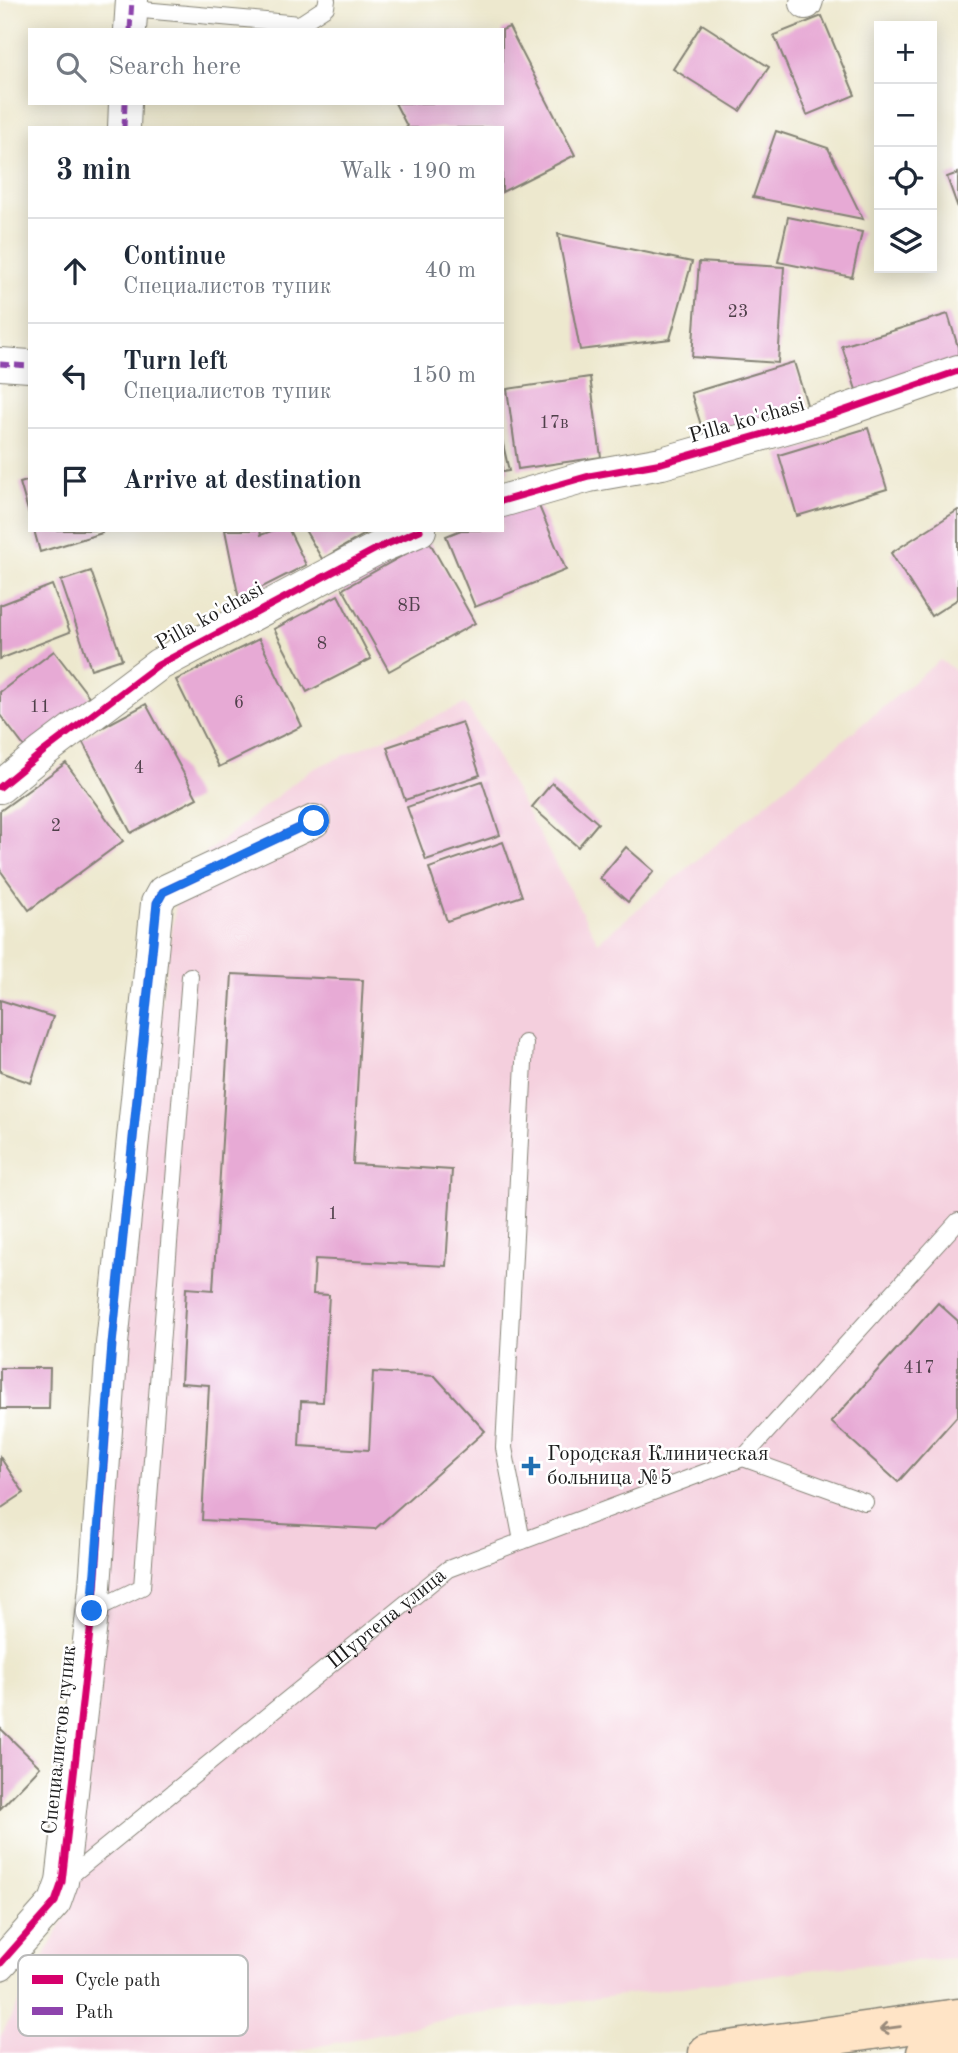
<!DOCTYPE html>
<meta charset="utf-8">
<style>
:root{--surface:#fff;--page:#f6f6f7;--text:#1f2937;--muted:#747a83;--line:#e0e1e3}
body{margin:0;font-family:"Old Standard TT",serif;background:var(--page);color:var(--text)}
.controls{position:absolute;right:21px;top:21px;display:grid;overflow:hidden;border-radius:0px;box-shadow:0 4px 18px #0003}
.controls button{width:63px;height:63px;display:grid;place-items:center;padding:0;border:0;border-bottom:2px solid var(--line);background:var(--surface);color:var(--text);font:35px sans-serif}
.stop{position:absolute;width:21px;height:21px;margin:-16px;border:5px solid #1a73e8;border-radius:50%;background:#fff}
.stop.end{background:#1a73e8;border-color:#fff;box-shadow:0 2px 7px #0008}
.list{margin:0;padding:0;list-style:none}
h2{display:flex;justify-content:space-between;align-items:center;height:91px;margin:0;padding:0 28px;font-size:30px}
h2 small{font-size:23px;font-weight:400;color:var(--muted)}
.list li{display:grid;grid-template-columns:46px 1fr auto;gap:21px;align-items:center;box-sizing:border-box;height:105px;padding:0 28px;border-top:2px solid var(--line)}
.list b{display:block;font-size:26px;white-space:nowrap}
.list p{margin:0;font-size:23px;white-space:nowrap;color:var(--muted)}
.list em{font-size:23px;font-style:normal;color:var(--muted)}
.icon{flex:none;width:38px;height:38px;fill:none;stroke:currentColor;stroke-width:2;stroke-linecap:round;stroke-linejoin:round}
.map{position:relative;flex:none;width:958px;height:2053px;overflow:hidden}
.search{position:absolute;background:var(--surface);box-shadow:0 4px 18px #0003;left:28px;top:28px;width:476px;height:77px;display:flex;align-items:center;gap:18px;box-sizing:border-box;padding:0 24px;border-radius:0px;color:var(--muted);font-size:26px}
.panel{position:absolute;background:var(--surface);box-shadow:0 4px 18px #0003;left:28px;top:126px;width:476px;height:406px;border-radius:0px}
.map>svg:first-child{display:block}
.built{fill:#f4cfdd}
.building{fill:#e7aad5}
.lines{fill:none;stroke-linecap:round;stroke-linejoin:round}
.service-casing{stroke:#848275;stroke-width:18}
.minor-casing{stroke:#848275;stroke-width:34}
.secondary-casing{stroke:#848275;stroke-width:41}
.service{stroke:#fff;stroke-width:16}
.minor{stroke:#fff;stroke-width:32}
.secondary{stroke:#ffe4c6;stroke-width:38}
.quiet{stroke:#8e44ad;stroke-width:5;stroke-dasharray:10 5;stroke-linecap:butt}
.cycleway-casing{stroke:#fff;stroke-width:11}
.cycleway{stroke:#d6006c;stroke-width:7}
.oneway{stroke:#998a7a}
.route{stroke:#1a73e8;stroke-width:9}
.poi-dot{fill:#1f6fb2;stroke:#fff;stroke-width:2.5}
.labels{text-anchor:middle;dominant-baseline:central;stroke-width:5;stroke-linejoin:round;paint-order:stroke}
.number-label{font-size:18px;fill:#4f404a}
.street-label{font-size:21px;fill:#1c1c1c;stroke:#fff}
.poi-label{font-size:21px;fill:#1c1c1c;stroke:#fff;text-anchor:start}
.key{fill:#fff;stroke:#bbb;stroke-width:2}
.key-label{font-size:19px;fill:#1c1c1c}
</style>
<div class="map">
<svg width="958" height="2053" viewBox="0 0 958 2053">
<rect width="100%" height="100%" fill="#fff"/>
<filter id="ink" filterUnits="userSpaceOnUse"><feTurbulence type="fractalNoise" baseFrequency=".0143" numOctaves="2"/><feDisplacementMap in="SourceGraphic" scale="14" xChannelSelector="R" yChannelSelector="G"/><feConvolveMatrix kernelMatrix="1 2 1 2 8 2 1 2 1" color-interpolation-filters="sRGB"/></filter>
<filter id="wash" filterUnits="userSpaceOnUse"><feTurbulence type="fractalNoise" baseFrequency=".00686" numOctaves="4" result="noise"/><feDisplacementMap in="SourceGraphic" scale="28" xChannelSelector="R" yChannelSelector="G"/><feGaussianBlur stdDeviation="1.57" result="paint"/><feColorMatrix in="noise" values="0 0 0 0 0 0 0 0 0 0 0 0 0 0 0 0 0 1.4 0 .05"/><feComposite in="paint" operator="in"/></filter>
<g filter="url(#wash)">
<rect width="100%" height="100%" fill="#ede8ce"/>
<!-- built -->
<path class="built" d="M940,660l18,12v1286l-127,9 -374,50 -169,36h-288v-16l73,-134 39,-559 68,-470 130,-104 155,-66 20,31 113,207z"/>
<g id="blocks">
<!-- building -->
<g class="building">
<path d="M822,16l33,79 -48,20 -33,-80z"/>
<path d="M702,24l67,43 -29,44 -67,-42z"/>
<path d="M509,27l66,128 -73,37v-64h-94l-13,-25h107v-73z"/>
<path d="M776,131l52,17 35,71 -110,-22z"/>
<path d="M958,173v35l-11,-31z"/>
<path d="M788,217l74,15 -10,45 -74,-15z"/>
<path d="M558,234l134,28 -22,77 -90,11z"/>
<path d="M699,262l85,5 -6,96 -86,-6z"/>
<path d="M948,314l10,33v15l-101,31 -15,-47z"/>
<path d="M794,362l14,46 -103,30 -14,-45z"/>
<path d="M590,377l11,80 -83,12 -11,-80z"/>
<path d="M868,428l19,61 -90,27 -18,-61z"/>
<path d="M502,440l7,31 -7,1z"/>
<path d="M30,480v34h-1l-9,-31z"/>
<path d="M536,499l30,71 -91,37 -29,-71 15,-6h41v-17z"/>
<path d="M958,510v89l-27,17 -40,-63z"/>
<path d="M34,530h67l1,3 -62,19z"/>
<path d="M225,530h35l1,5 13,-5h15l17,35 -67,34z"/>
<path d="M305,530h67l-50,29z"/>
<path d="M429,541l46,82 -86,48 -46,-82z"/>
<path d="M91,571l31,88 -31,10 -30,-88z"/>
<path d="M52,585l18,47 -70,27v-54z"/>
<path d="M338,595l33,64 -64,33 -33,-63z"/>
<path d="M259,639l43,87 -83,41 -43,-87z"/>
<path d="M54,651l37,48 -65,50 -26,-34v-23z"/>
<path d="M146,704l51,94 -66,35 -50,-94z"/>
<path d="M462,722l18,53 -75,25 -18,-53z"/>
<path d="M66,763l57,78 -94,69 -29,-40v-59z"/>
<path d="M482,781l18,54 -74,25 -19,-53z"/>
<path d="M552,783l46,40 -20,24 -46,-40z"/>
<path d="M503,842l19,54 -75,25 -18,-53z"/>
<path d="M626,847l28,24 -26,31 -28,-24z"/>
<path d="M232,974l131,6 -10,184 99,6 -6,96 -131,-7 -2,35 16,1 -6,107 -22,-1 -2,45 70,4 4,-78 62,4 50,55 -110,98 -173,-9 7,-135 -28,-2 5,-95 27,2z"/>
<path d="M0,1000l53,17 -22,66 -31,-11z"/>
<path d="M938,1303l20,18v94l-60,67 -67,-60z"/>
<path d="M0,1368h50l-1,41h-49z"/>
<path d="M0,1457l24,36 -24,16z"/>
<path d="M0,1728l40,39 -40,42z"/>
</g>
</g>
</g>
<g filter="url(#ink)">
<use href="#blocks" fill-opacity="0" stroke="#848275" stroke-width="2"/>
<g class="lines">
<!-- service casing -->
<g class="service-casing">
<g id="service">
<path d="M131,9l169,15 26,-17 1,-7"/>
<path d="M743,1458l215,-237"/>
<path d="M522,1541l-18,-93 21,-405"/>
<path d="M92,1611l50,-24 48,-611"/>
<path id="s1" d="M64,1881l384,-312 295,-111 122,44"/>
</g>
</g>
<!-- minor casing -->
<g class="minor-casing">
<g id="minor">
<path d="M806,3l1,-3"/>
<path d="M130,30l2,-30"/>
<path d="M124,128l1,-25"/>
<path d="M0,364l30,2"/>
<path d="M502,501l87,-25 73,-13 172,-49 124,-43"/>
<path d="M0,787l44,-36 114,-86 220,-117 42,-18"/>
<path d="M0,1964l55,-62 7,-20 33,-295 17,-243 45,-441 6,-11 151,-71"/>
</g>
</g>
<!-- secondary casing -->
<g class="secondary-casing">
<g id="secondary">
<path d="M708,2053l250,-35"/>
<path d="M926,2053l32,-4"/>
</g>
</g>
<!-- service -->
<use href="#service" class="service"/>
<!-- minor -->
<use href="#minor" class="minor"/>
<!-- secondary -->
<use href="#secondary" class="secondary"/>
<!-- quiet -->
<g class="quiet">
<path d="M130,30l2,-30"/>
<path d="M124,128l1,-25"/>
<path d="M0,364l30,2"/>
</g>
<!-- cycleway casing -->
<g class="cycleway-casing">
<g id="cycleway">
<path d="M502,501l87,-25 73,-13 172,-49 124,-43"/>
<path d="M0,787l44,-36 114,-86 220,-117 42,-18"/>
<path d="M0,1964l55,-62 7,-20 33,-295 17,-243 45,-441 6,-11 151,-71"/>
</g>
</g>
<!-- cycleway -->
<use href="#cycleway" class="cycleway"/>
</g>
<!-- one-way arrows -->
<defs><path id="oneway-shaft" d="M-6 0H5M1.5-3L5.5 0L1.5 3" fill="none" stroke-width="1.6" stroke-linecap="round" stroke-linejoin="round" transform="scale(1.75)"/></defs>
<use class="oneway" href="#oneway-shaft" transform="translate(890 2028) rotate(172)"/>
</g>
<g class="lines" filter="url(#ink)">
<!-- route -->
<path class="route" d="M92,1611l20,-267 45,-441 6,-11 151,-71"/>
</g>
<!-- markers -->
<path class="poi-dot" d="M527.5 1455.5h7v7h7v7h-7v7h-7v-7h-7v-7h7z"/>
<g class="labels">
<!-- number labels -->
<g class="number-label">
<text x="738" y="312">23</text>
<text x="554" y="423">17в</text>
<text x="409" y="606">8Б</text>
<text x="322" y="644">8</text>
<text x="239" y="703">6</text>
<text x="40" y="707">11</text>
<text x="139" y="768">4</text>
<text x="56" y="826">2</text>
<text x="333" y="1214">1</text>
<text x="919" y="1368">417</text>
</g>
<!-- street labels -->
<g class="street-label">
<text transform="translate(747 421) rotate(-16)">Pilla ko'chasi</text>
<text transform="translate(210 617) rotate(-29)">Pilla ko'chasi</text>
<text stroke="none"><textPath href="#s1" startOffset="416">Шуртепа улица</textPath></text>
<text transform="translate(60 1740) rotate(-84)">Специалистов тупик</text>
</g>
<!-- poi labels -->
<g class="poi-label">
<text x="547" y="1454">Городская Клиническая<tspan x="547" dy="24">больница №5</tspan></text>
</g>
</g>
<!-- legend -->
<rect x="18" y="1955" width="230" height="81" rx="10" class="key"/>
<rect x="32" y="1975" width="31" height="9" fill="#d6006c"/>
<rect x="32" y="2007" width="31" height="8" fill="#8e44ad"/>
<g class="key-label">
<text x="75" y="1986">Cycle path</text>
<text x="75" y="2018">Path</text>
</g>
</svg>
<div class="controls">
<button>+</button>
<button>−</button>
<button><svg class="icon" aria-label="locate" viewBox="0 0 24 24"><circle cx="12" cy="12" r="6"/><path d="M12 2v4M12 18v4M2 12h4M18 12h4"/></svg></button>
<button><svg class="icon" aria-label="layers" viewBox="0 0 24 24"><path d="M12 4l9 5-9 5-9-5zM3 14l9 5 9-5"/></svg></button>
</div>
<div class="stop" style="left:314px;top:821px"></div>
<div class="stop end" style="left:92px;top:1611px"></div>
<div class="search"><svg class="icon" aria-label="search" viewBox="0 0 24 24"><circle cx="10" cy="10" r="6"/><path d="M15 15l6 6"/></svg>Search here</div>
<section class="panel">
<h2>3 min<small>Walk · 190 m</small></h2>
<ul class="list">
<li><svg class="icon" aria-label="ahead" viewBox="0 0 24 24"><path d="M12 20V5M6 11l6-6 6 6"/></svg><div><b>Continue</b><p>Специалистов тупик</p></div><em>40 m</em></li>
<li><svg class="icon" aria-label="left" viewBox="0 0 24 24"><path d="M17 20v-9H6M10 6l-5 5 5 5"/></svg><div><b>Turn left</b><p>Специалистов тупик</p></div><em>150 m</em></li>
<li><svg class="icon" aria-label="arrive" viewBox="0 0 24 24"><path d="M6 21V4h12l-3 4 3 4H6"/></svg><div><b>Arrive at destination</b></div></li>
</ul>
</section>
</div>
